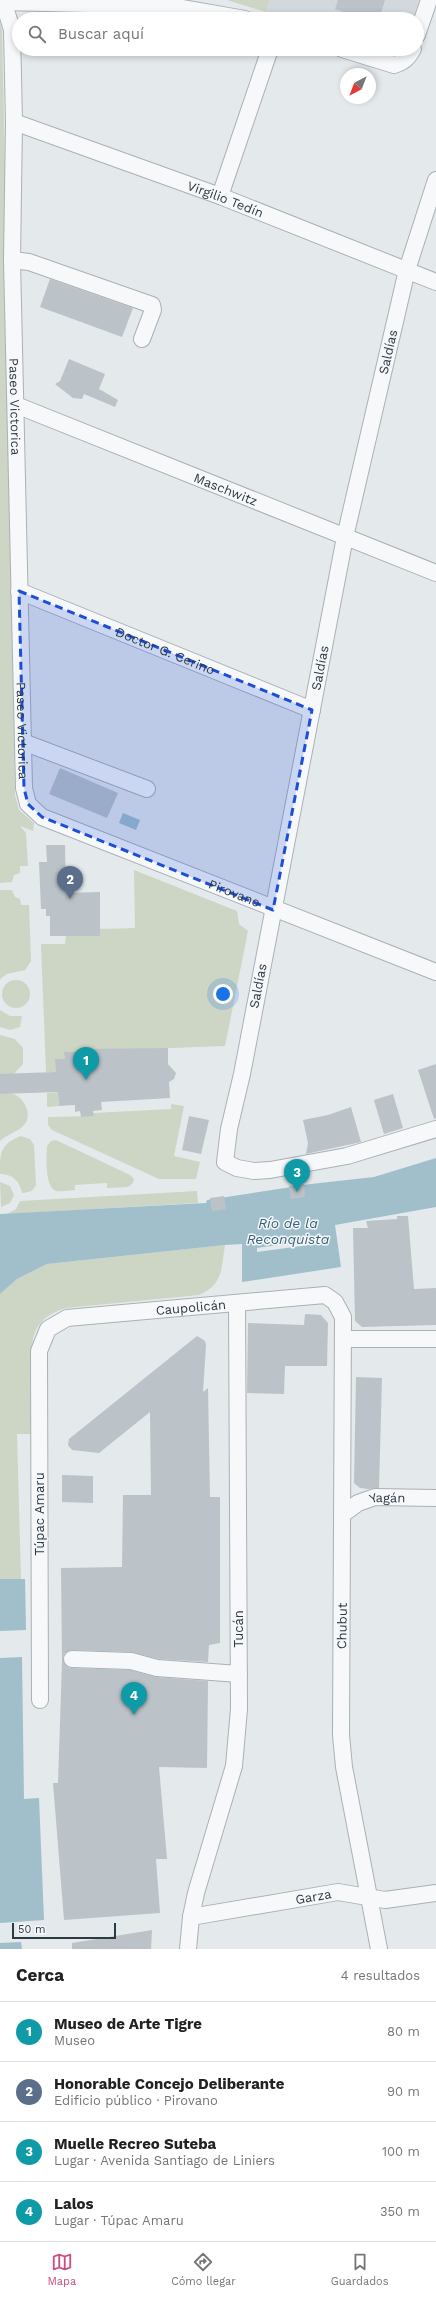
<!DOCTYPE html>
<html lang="es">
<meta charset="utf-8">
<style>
:root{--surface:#fff;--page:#f2f2f2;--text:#222;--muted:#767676;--line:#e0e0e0;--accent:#cc4e80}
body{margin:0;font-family:"Work Sans",sans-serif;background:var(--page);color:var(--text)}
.compass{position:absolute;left:340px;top:68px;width:36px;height:36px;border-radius:50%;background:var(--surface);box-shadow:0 2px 6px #0003;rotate:222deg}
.scale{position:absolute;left:12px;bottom:10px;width:104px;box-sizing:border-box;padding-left:4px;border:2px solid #2c3a44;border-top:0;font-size:11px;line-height:14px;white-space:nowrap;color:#2c3a44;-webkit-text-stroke:3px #f4f7f9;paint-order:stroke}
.you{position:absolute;left:223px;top:994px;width:14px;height:14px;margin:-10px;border:3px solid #fff;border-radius:50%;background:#1a73e8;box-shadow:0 0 0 6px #1a73e833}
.badge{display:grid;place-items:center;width:26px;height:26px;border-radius:50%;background:var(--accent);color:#fff;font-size:13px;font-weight:700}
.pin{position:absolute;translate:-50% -33px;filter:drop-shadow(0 1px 2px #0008)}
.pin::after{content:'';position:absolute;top:21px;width:14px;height:12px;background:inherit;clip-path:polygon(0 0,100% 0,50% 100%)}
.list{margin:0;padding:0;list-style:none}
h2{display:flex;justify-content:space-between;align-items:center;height:52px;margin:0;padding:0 16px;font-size:17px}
h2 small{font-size:13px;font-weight:400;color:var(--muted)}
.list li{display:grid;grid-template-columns:26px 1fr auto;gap:12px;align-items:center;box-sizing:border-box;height:60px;padding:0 16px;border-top:1px solid var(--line)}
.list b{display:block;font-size:15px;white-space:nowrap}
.list p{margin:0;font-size:13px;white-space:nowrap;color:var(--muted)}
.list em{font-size:13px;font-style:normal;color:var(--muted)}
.icon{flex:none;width:22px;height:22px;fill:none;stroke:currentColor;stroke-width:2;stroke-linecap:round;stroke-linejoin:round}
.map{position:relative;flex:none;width:436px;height:1949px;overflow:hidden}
.search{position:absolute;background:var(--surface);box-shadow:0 2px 6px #0003;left:12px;right:12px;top:12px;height:44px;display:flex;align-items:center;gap:10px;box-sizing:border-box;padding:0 14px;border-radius:22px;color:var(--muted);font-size:15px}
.sheet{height:292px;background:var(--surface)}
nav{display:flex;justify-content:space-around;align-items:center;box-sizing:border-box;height:56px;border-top:1px solid var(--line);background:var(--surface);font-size:11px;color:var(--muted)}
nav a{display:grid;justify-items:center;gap:2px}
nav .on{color:var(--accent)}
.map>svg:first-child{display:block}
.built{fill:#d2d9dd}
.green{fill:#cdd5c5}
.water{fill:#a0bfca}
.pier{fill:#e4e9eb}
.building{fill:#bbc3c9}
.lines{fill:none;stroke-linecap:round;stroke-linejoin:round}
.minor-casing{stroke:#a9b1b6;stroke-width:18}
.minor{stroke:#f7f8fa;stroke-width:16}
.marked{fill:#1d4ed8;fill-opacity:0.2;stroke:#1d4ed8;stroke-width:3;stroke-dasharray:8 5;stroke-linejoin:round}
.labels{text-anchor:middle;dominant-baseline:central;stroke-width:3;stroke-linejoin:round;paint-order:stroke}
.street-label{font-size:13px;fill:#2c3a44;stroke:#f4f7f9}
.water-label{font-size:14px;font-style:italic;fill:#366377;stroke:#f4f7f9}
</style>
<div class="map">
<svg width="436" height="1949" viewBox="0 0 436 1949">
<rect width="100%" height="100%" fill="#e4e9eb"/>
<!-- built -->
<path class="built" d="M270,0h149l-6,19h-124l-23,-7z"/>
<!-- green -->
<g class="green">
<path d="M227,0h43l-4,12z"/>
<path d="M0,21l2,10 2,87 11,677 4,15 15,13 -1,8 -13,-5 6,7 2,33h-8v7l-6,2 -2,7 -12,1z"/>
<path d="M65,869h5l1,24h-5z"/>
<path d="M134,870l103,41 2,13 9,7 -23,115 -160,6v7h-9l7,13h-17l-5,-128h24l1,-8h34v-7l35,-1z"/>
<path d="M0,890h12l3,7 5,2 1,6h8l2,56 -6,9 -18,4 -7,5z"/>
<circle cx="16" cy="994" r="14"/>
<path d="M0,1010l10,6h12l-2,11 -10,3 -10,-3z"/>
<path d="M0,1035l15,4 8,9v16l-9,10h-14z"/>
<path d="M64,1092l-6,7 1,7 -12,1v-14z"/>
<path d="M0,1094c4,0 9,-1 13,0 12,4 20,22 11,31 -6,7 -17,9 -24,16z"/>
<path d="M171,1104l13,2 -10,50 26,6 -4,17h-37l-107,-49 -4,-5v-8l45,-1 1,-3 77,-4z"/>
<path d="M21,1136l9,3 4,6 2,40c-3,7 -7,7 -14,8 -2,-12 -10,-19 -22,-19 0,-21 0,-30 21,-38z"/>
<path d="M56,1140l74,35 4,4 -1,4 -5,4 -21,1v-5l-32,2v5c-6,0 -14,2 -19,1 -11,-3 -10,-35 -9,-45l4,-5z"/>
<path d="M0,1182l10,4 4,9 -4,8 -9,4z"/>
<path d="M197,1191l1,12 -191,11 9,-5 4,-8z"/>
<path d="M225,1245c-4,23 -1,39 -26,50l-133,13c-13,4 -25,10 -31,24 -8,19 -3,79 -2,102h-16l4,145h-21v-285l17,-15 30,-15z"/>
</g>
<!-- water -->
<g class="water">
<path d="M123,813l17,7 -4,10 -17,-7z"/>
<path d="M436,1158v49l-101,18 6,42 -99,15v-38l-17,1 -178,19 -30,15 -17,15v-80l206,-11 1,-3 104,-16 63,-7z"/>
<path d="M0,1579h25l1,51 -26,1z"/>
<path d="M22,1657l2,142 15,-1 5,122 -44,3v-265z"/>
<path d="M21,1942l1,7h-22v-6z"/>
</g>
<!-- pier -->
<path class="pier" d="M324,1238v5l-67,9v-4z"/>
<!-- building -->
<g class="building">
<path d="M338,0h47l-6,19h-16l-28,-10z"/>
<path d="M50,279l83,29 -11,29 -82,-30z"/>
<path d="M69,359l36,15 -6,15 19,11 -3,7 -31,-13 -2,5 -9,-1 -18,-14 5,-3z"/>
<path d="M60,768l58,25 -11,25 -58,-24z"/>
<path d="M46,845h19l1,48 34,-1v44h-50v-20h-4v-7h-5l-2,-47h8z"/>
<path d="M168,1048v16l8,9 -2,6 -5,3 1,16 -69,4 1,8 -9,1 1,5 -13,1 -1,-6 -5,1v-7l-16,1 -1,-14 -58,2v-20l56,-2 -1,-13h10l-1,-7 21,-1v-2z"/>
<path d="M436,1064v54l-2,1 -16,-49z"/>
<path d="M393,1094l10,34 -19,6 -10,-34z"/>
<path d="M351,1107l10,35 -55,12 2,-11 -5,-23 25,-5z"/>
<path d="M189,1116l20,4 -8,34 -19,-4z"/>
<path d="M304,1184l1,13 -14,2 -2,-13z"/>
<path d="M224,1196l2,13 -14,2 -2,-13z"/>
<path d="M397,1216h11l6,73 22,-1v37l-74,2 -7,-6 -2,-93h15l-2,-7 31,-2z"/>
<path d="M305,1314l16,1 7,8 -1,43h-42l-1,28 -37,-1 1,-70 56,2z"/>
<path d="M197,1336l8,5 1,4 -3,47 5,-4 2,109h10v146l-11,2 -1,17 -49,-3 -28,-7 -59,-2 -8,4 -1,5 4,8 5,1 58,2 26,7 52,4 -1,87 -48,-1 8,92h-11l4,54 -96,7 -11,-137h5l4,-121 -1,-94 61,-1 1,-72h28l-1,-83 -51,41 -27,-3 -4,-5 1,-6z"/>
<path d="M356,1377l26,1 -3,110 -11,1 -8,-1 -6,-5z"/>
<path d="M62,1475l31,1v27l-31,-1z"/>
<path d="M152,1930l-1,19h-79v-6z"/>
</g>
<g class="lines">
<!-- minor casing -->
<g class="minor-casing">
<g id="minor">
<path id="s1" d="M3,0l9,30 2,92 -2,138 12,528 4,16 14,13 394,155"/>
<path d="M3,2l168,4 74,13"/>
<path d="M417,35l12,-35"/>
<path d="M342,49l52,16c10,-3 14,-7 19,-16"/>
<path id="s2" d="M14,122l206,74 216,86"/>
<path d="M436,180l-29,90 -62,267 -103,537 -13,55 -4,33 12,6 17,3 16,-1 77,-14 89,-27"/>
<path d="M220,196l50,-147"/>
<path d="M12,260l17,2 123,43 1,5 -11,29"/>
<path id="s3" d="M16,405l420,168"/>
<path id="s4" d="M19,591l293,119"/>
<path d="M23,742l124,47"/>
<path d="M343,1339h93"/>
<path id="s5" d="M343,1514l15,-11 17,-6 61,1"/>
<path d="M72,1659l59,2 26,7 82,6"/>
<path id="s6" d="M40,1700l-1,-349 9,-22 19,-11 258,-23 10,7 8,15 -2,418 3,32 35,182"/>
<path id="s7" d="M191,1917l147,-25 47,8 51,-7"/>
<path d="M188,1949l3,-32 5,-24 38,-127 5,-57 -2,-406"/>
</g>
</g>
<!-- minor -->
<use href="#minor" class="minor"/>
</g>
<!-- marked area -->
<path class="marked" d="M19,591l293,119 -39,200 -231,-93 -14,-13 -4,-16z"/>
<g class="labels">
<!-- street labels -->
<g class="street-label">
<text stroke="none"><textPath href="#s2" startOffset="225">Virgilio Tedín</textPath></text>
<text transform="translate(388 352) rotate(-77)">Saldías</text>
<text stroke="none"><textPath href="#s1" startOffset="408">Paseo Victorica</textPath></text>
<text stroke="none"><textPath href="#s3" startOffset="226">Maschwitz</textPath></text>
<text stroke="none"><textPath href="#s4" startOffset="158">Doctor G. Cerino</textPath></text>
<text transform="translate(320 668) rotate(-79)">Saldías</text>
<text stroke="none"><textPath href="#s1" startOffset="732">Paseo Victorica</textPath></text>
<text stroke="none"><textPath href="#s1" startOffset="1032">Pirovano</textPath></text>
<text transform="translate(258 986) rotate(-79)">Saldías</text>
<text stroke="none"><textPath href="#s6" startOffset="519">Caupolicán</textPath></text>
<text stroke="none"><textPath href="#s5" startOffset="49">Yagán</textPath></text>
<text transform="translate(39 1514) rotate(-90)">Túpac Amaru</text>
<text transform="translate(342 1626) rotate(-89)">Chubut</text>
<text transform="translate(238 1629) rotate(-90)">Tucán</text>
<text stroke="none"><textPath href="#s7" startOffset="124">Garza</textPath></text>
</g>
<!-- water labels -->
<g class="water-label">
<text x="288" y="1223">Río de la<tspan x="288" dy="16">Reconquista</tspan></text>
</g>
</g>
</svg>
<svg class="compass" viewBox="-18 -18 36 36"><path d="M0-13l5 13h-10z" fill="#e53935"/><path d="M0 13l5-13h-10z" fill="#767676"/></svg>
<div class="scale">50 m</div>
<div class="you"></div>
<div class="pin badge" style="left:86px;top:1080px;background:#0f9aa8">1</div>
<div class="pin badge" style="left:70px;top:899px;background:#5c6f8a">2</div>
<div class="pin badge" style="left:297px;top:1192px;background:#0f9aa8">3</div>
<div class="pin badge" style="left:134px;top:1715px;background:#0f9aa8">4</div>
<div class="search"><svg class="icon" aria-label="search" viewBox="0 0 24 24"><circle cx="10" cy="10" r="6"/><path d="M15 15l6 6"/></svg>Buscar aquí</div>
</div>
<section class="sheet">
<h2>Cerca<small>4 resultados</small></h2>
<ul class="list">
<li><span class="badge" style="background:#0f9aa8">1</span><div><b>Museo de Arte Tigre</b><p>Museo</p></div><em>80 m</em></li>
<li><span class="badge" style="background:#5c6f8a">2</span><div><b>Honorable Concejo Deliberante</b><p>Edificio público · Pirovano</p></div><em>90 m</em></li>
<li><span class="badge" style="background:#0f9aa8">3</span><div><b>Muelle Recreo Suteba</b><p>Lugar · Avenida Santiago de Liniers</p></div><em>100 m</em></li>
<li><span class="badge" style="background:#0f9aa8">4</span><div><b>Lalos</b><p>Lugar · Túpac Amaru</p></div><em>350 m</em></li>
</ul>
</section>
<nav>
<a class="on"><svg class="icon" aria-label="map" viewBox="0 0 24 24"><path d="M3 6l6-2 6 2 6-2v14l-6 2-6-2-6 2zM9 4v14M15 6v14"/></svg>Mapa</a>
<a><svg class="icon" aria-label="directions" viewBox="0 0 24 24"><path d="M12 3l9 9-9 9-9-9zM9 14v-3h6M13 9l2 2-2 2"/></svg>Cómo llegar</a>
<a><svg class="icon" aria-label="saved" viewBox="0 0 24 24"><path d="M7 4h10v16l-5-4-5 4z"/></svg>Guardados</a>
</nav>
